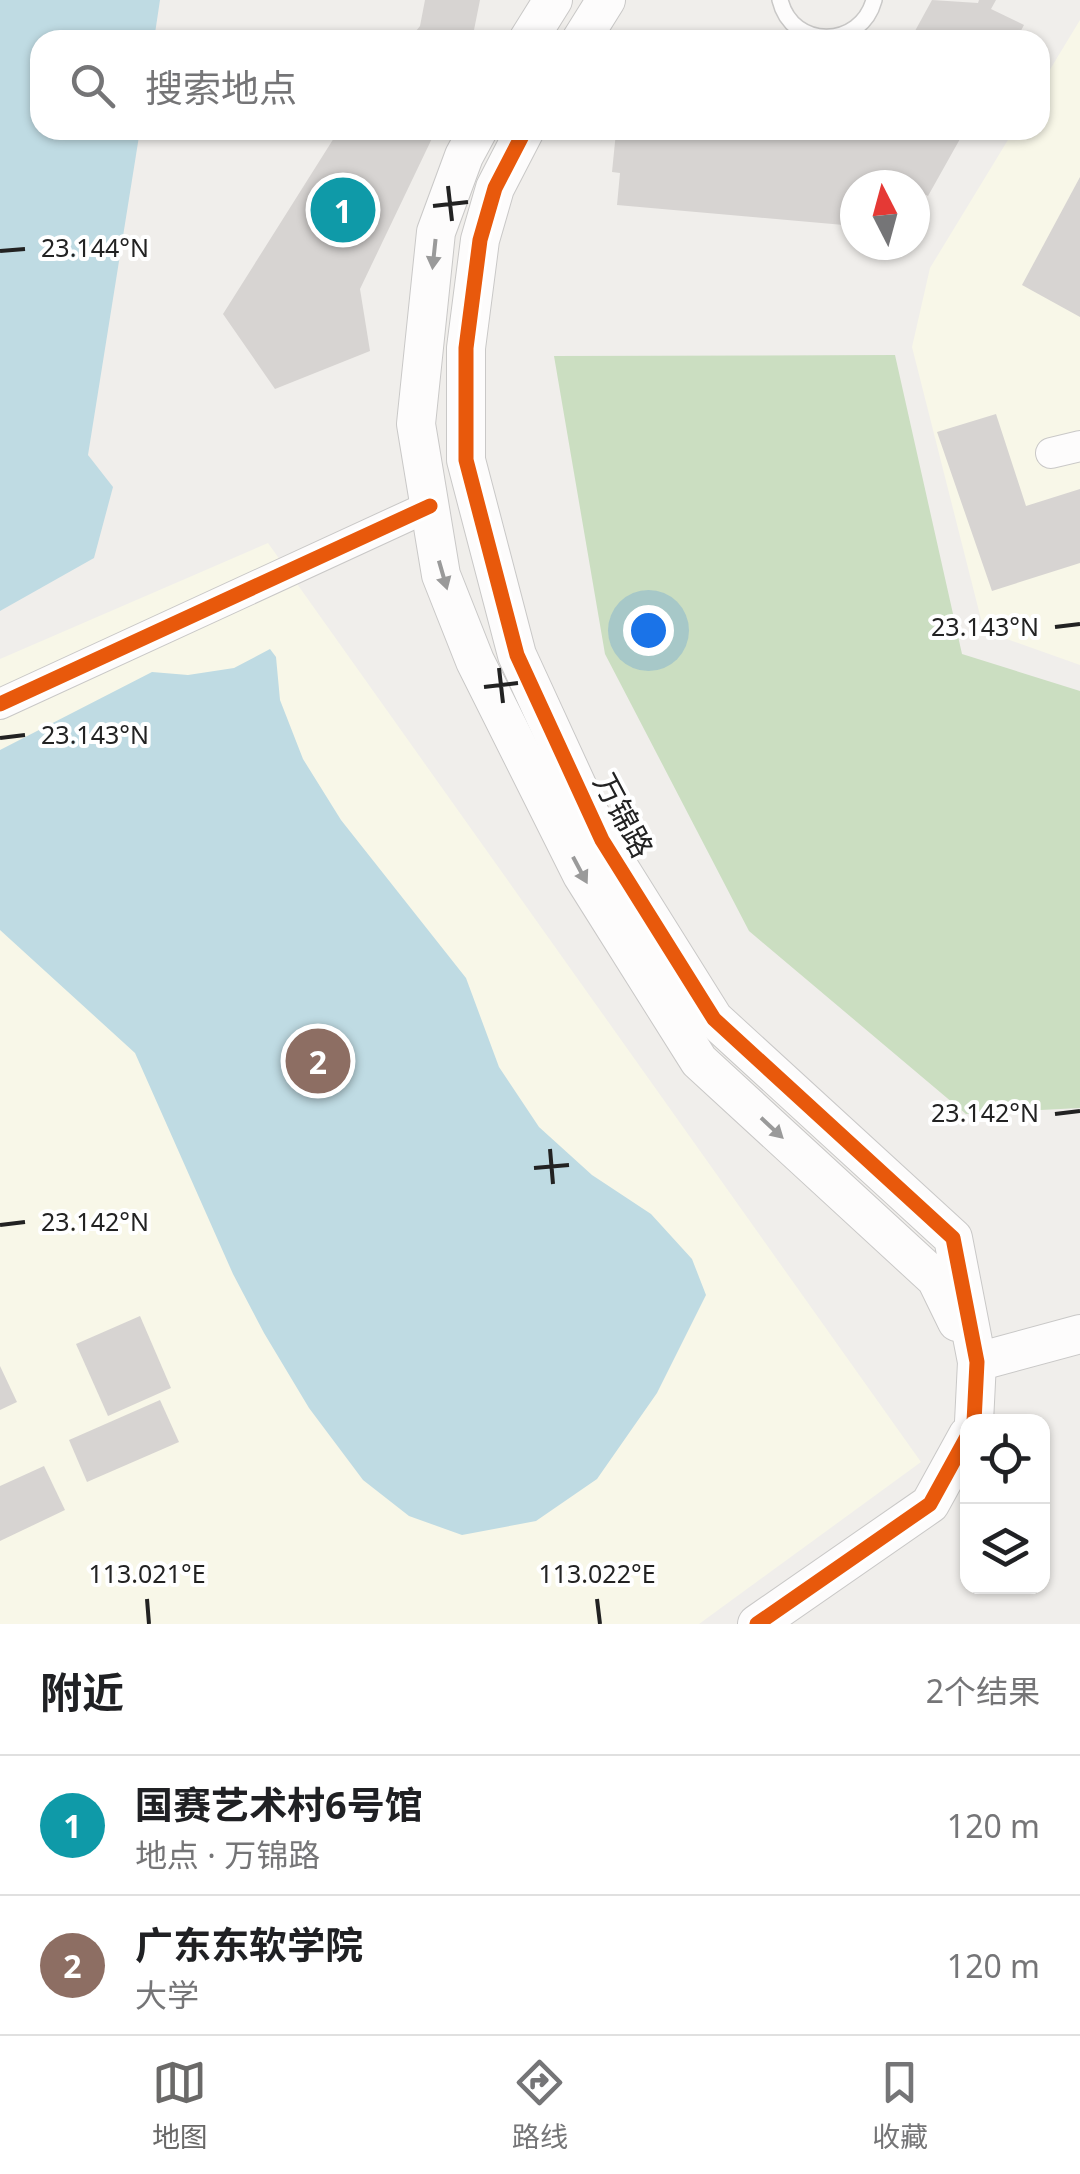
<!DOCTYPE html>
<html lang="zh">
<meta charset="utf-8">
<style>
:root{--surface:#fff;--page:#f2f2f2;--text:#202124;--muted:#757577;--line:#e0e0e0;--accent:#6a6968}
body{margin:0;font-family:"Noto Sans","Noto Sans SC",sans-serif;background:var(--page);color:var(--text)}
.controls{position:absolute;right:30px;bottom:30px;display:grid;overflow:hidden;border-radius:20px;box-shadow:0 2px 8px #0004}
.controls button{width:90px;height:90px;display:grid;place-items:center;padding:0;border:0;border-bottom:2px solid var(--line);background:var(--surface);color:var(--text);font:50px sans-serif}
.compass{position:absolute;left:840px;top:170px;width:90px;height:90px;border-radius:50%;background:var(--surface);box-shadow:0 2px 8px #0004;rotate:354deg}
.you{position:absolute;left:648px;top:630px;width:35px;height:35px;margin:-25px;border:8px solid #fff;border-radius:50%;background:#1a73e8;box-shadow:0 0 0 15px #1a73e833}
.badge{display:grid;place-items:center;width:65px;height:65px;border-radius:50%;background:var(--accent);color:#fff;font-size:32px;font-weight:700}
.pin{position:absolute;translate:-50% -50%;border:5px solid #fff;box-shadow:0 2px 10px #0006}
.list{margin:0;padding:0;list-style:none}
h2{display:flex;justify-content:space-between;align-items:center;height:130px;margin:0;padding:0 40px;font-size:42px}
h2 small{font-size:32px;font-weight:400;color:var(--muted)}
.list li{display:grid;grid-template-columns:65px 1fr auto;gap:30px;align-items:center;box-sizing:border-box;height:140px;padding:0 40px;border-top:2px solid var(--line)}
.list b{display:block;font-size:38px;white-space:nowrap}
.list p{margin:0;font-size:32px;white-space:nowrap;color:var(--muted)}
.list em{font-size:32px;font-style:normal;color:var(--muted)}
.icon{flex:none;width:55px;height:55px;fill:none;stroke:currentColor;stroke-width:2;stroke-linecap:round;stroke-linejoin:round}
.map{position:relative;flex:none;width:1080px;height:1624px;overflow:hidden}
.search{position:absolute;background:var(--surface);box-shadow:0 2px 8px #0004;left:30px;right:30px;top:30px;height:110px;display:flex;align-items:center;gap:25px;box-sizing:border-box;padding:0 35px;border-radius:30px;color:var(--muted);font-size:38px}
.sheet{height:410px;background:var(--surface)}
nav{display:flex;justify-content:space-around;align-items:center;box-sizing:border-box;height:140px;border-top:2px solid var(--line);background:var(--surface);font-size:28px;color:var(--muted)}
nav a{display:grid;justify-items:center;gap:5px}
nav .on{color:var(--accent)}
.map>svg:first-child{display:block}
.education{fill:#f8f7e8}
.forest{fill:#cbdec1}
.water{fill:#bfdbe3}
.building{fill:#d7d4d2}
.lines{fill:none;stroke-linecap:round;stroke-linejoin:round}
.service-casing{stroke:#c9c8c7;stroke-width:18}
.minor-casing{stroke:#c9c8c7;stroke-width:32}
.tertiary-casing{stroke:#c9c8c7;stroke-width:40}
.service{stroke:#fdfcfc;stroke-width:15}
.minor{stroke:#fdfcfc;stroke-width:30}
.tertiary{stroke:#fdfcfc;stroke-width:38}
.cycleway-casing{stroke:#fff;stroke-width:21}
.cycleway{stroke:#e8590c;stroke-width:15}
.oneway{fill:#9a9a9a}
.ticks{fill:none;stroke:#222;stroke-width:4}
.labels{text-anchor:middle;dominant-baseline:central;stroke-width:8;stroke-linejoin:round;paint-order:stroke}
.street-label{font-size:30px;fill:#222;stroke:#fff}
.ticks-label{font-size:25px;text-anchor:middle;fill:#222;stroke:#fff;stroke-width:8;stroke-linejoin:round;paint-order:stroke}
</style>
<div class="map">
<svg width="1080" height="1624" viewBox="0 0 1080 1624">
<rect width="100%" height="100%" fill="#f0eeeb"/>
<!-- education -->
<g class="education">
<path d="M1080,20v645l-96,-34 -72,-284 18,-79 84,-138h26v-44z"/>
<path d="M268,543l653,919 -222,162h-699v-965z"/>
</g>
<!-- forest -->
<path class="forest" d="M895,355l67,299 118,37v417l-114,6 -217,-183 -144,-277 -51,-298z"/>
<!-- water -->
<g class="water">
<path d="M0,0h160l-6,40h-114v90h100l-52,325 25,32 -19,71 -94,53z"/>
<path d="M270,649l6,8 4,43 23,59 38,61 125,158 33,89 40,60 53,48 59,39 41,45 14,36 -49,98 -60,86 -61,42 -74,14 -53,-19 -46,-36 -54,-72 -45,-75 -31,-59 -98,-221 -135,-123v-180l152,-78 36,3 46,-7z"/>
</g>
<!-- building -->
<g class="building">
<path d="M425,0h55l-8,40h-63l11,-14z"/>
<path d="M932,0l46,3 1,-3h17l-5,9 33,16 -8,15h-106z"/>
<path d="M339,130h97l-76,159 10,62 -95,38 -52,-75z"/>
<path d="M624,130h341l-37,66 -13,-7v-4l-12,-3 -1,3h-47v41l-238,-21 3,-32 -8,-1 4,-40 8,1z"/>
<path d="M1080,177v140l-58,-32z"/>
<path d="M996,414l30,92 54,-17v74l-88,28 -55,-159z"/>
<path d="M140,1316l31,72 -63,28 -32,-72z"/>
<path d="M0,1366l17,36 -17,8z"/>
<path d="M160,1400l19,42 -92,40 -18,-42z"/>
<path d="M44,1466l21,44 -65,31v-55z"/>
</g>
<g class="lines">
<!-- service casing -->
<g class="service-casing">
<path id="service" d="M780,0c12,50 81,49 94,0"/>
</g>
<!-- minor casing -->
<g class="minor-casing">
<g id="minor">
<path d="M1051,453l29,-7"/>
<path d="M0,704l430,-198"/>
</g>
</g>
<!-- tertiary casing -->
<g class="tertiary-casing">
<g id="tertiary">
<path d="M528,40l25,-40"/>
<path d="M581,40l25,-40"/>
<path d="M478,130l-14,26 -28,76 -20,192 25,151 34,86 107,214 117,186 237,218 21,43"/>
<path d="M525,130l-30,58 -15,52 -14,108v112l51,195 85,185 112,179 239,219 24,124 -3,60"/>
<path d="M977,1362l103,-28"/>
<path d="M757,1624l173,-120 38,-69"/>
</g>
</g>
<!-- service -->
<use href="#service" class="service"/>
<!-- minor -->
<use href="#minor" class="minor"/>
<!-- tertiary -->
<use href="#tertiary" class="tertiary"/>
<!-- cycleway casing -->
<g class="cycleway-casing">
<g id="cycleway">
<path d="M525,130l-30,58 -15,52 -14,108v112l51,195 85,185 112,179 239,219 24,124 -3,60"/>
<path d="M0,704l430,-198"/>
<path d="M757,1624l173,-120 38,-69"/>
</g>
</g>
<!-- cycleway -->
<use href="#cycleway" class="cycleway"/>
</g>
<!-- one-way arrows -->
<defs><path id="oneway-solid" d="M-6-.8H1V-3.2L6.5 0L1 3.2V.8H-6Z" transform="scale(2.5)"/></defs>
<g class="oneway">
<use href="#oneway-solid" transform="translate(434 254) rotate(96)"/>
<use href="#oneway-solid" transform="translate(443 575) rotate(74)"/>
<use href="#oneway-solid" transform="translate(580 870) rotate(62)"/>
<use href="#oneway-solid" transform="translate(772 1128) rotate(43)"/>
</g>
<!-- ticks -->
<path class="ticks" d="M448,186l4,35M433,206l35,-4M0,251l25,-2M1055,627l25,-3M499,668l4,35M484,687l34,-4M0,738l25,-3M1055,1114l25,-3M550,1149l3,35M534,1168l35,-3M0,1225l25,-3M147,1599l2,25M597,1599l3,25"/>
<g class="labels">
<!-- street labels -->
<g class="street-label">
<text transform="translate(624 815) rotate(62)">万锦路</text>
</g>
</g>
<g class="ticks-label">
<text x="95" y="257">23.144°N</text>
<text x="985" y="636">23.143°N</text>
<text x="95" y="744">23.143°N</text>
<text x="985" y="1122">23.142°N</text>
<text x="95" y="1231">23.142°N</text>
<text x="147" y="1583">113.021°E</text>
<text x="597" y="1583">113.022°E</text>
</g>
</svg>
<div class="controls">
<button><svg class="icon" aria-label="locate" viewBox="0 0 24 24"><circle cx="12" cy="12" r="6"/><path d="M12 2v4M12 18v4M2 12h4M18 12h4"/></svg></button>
<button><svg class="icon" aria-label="layers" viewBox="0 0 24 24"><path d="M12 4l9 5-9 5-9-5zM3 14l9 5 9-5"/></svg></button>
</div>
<svg class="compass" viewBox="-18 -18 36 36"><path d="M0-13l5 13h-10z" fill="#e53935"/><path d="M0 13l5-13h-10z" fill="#757577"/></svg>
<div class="you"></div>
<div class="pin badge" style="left:343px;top:210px;background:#0f9aa8">1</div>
<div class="pin badge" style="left:318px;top:1061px;background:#8d6e63">2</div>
<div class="search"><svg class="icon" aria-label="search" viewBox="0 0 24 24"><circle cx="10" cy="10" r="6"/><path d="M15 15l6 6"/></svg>搜索地点</div>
</div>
<section class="sheet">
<h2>附近<small>2个结果</small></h2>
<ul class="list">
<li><span class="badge" style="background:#0f9aa8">1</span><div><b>国赛艺术村6号馆</b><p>地点 · 万锦路</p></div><em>120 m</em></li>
<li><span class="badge" style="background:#8d6e63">2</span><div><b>广东东软学院</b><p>大学</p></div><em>120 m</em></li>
</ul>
</section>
<nav>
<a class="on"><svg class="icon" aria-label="map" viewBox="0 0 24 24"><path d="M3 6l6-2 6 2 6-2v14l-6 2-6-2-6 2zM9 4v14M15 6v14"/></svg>地图</a>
<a><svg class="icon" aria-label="directions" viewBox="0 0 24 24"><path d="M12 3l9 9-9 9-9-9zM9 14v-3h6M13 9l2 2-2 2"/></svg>路线</a>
<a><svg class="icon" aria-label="saved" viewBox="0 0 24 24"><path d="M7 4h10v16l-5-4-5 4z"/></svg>收藏</a>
</nav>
